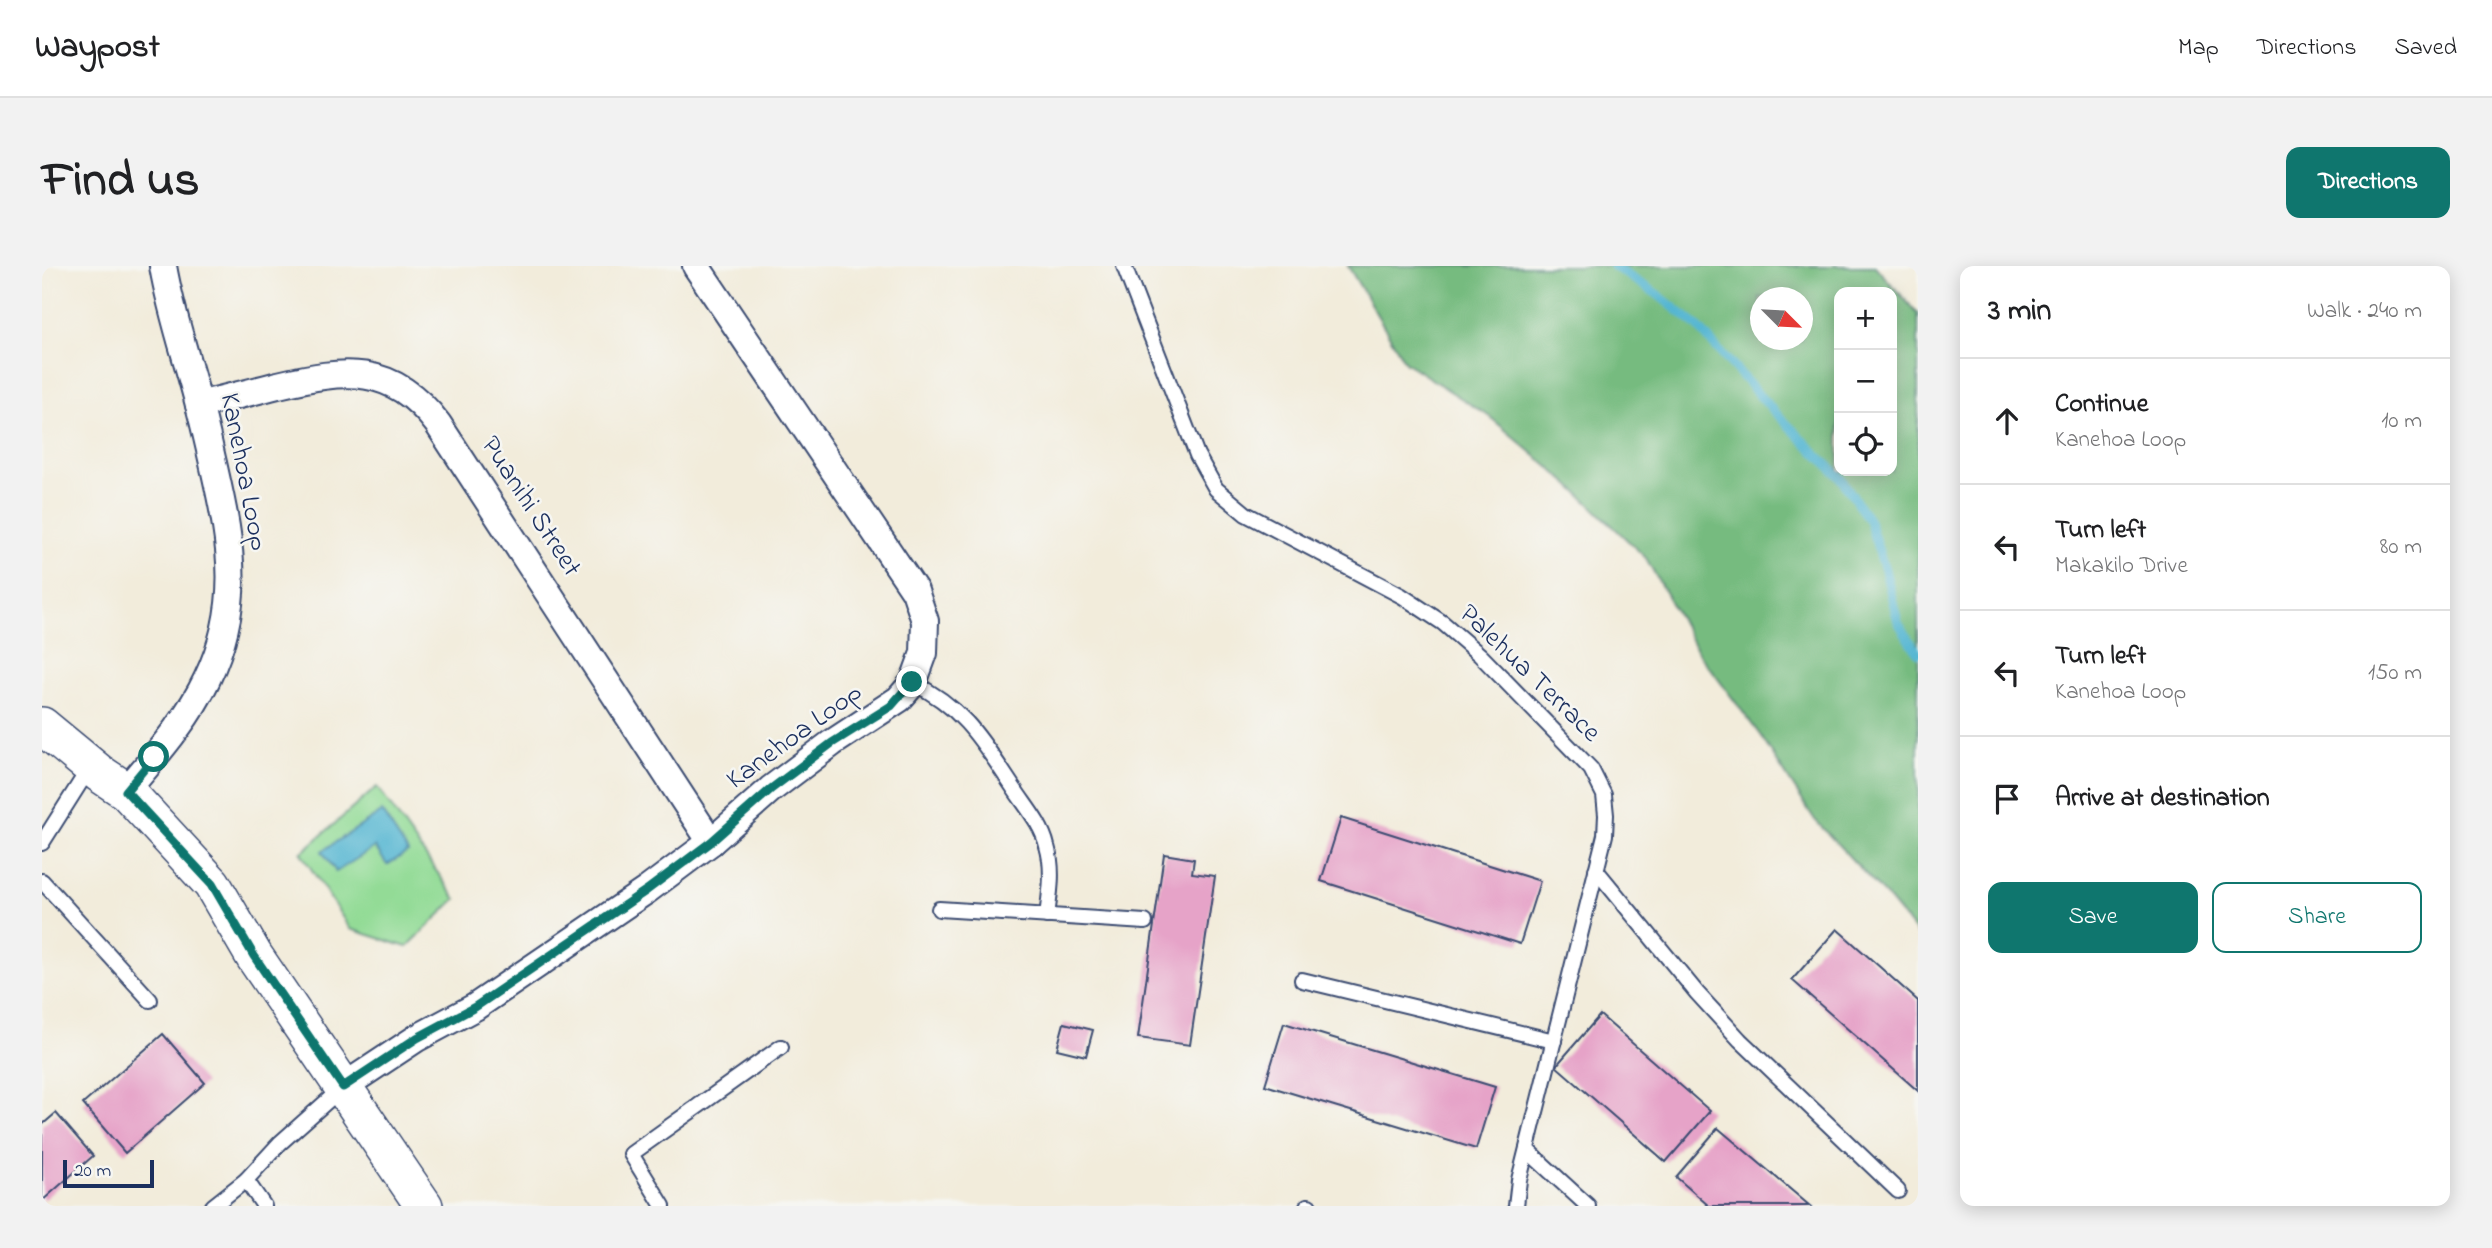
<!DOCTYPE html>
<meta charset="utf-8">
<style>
:root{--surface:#fff;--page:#f2f2f2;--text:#202124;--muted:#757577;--line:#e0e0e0;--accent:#0f766e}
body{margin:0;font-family:"Indie Flower",sans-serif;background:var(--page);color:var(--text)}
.controls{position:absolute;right:21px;top:21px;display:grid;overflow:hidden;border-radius:14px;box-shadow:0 4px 18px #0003}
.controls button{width:63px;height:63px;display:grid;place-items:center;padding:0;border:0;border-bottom:2px solid var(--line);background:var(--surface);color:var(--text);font:35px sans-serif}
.compass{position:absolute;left:1708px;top:21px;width:63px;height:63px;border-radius:50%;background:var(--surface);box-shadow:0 4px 18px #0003;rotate:114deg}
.scale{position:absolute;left:21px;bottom:18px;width:91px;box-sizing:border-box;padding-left:7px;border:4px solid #1b2f5e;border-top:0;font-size:19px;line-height:24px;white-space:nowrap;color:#1b2f5e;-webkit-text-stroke:5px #f6f6f2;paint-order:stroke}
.stop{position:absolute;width:21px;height:21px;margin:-16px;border:5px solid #0f766e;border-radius:50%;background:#fff}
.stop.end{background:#0f766e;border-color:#fff;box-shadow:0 2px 7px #0008}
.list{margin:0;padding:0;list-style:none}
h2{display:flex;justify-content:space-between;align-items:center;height:91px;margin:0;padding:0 28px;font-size:30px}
h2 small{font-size:23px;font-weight:400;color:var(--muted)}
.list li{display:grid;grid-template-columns:46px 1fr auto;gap:21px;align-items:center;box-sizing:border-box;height:126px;padding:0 28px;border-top:2px solid var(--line)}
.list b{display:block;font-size:26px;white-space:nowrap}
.list p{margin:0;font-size:23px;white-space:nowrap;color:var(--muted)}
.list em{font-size:23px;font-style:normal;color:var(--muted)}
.actions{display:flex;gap:14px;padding:21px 28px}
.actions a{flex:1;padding:16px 0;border:2px solid var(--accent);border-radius:14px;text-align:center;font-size:24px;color:var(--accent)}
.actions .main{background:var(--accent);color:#fff}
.icon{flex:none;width:38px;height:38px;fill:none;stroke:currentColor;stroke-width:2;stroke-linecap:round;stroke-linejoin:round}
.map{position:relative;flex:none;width:1876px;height:940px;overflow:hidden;border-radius:14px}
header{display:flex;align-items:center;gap:42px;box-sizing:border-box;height:98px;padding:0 35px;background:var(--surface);border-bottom:2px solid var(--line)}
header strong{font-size:33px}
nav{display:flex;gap:38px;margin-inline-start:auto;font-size:24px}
.intro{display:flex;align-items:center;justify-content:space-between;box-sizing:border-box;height:168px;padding:0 42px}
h1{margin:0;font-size:49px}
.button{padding:18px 32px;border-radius:14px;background:var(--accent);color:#fff;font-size:24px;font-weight:700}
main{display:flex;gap:42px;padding:0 42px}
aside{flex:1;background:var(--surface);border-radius:14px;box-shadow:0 4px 18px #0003}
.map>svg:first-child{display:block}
.green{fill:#93db96;stroke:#57857a;stroke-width:2}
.forest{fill:#76bb7f;stroke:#48756e;stroke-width:2;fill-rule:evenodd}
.water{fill:#52b5d1;stroke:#367298;stroke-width:2}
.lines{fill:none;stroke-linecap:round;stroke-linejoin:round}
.stream{stroke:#52b5d1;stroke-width:9}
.building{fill:#e6a3c8}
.service-casing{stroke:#3b4b71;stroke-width:18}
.minor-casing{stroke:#3b4b71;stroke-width:30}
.secondary-casing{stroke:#3b4b71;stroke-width:40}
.service{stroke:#fff;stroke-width:14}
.minor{stroke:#fff;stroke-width:26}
.secondary{stroke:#fff;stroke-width:37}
.route{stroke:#0f766e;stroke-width:9}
.labels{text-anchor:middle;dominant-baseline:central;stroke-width:5;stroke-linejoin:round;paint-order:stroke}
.street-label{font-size:28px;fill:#1b2f5e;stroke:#f6f6f2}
</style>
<header>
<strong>Waypost</strong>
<nav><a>Map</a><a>Directions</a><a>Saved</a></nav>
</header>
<div class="intro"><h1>Find us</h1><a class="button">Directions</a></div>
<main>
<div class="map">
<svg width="1876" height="940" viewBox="0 0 1876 940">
<rect width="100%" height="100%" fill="#f6f6f2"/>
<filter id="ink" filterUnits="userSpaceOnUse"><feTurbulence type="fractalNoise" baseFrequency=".0143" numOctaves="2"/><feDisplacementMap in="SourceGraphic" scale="14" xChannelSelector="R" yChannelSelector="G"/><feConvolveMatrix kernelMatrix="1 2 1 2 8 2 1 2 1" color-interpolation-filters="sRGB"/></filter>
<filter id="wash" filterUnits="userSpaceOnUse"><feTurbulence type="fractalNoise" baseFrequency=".00686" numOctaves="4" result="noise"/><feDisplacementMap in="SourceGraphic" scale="28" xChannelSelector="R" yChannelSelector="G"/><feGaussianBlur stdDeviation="1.57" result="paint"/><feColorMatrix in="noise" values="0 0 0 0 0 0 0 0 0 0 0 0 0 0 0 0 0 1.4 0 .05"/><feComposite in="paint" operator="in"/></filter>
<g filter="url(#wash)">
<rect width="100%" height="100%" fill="#f2ecdb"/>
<!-- green -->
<path class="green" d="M335,521l79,112 -49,48 -57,-18 -49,-76z"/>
<!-- forest -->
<path class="forest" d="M1306,0h527l43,48v621l-32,-39 -71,-76 -55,-85 -62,-83 -52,-94 -76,-73 -80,-68 -85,-55zM1797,26h53v179h-53zM1718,32h42v42h-42z"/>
<!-- water -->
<path class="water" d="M340,546l26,40 -21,13 -12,-18 -39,25 -14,-21z"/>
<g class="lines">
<!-- stream -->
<path class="stream" d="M1571,0l44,28 40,32 70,78 74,74 28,43 16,49 13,52 20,31"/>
</g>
<g id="blocks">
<!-- building -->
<g class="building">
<path d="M1299,552l199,63 -20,63 -199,-63z"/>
<path d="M1122,588l30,5 -2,14 23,3 -25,169 -52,-7z"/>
<path d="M1795,663l81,72v90l-126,-111z"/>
<path d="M1558,749l110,96 -44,51 -110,-96z"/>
<path d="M1022,757l29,7 -7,26 -29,-7z"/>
<path d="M1242,757l211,64 -19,62 -211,-64z"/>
<path d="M121,768l42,49 -80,70 -42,-49z"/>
<path d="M14,847l37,43 -51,45v-76z"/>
<path d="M1676,862l92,78h-101l-33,-29z"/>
</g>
</g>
</g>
<g filter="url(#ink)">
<use href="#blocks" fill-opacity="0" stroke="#3b4b71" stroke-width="2"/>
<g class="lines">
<!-- service casing -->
<g class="service-casing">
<g id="service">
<path d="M1082,0l73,189 19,34 30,25 156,82 41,27 37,32 111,114 13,26 2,20 -1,20 -86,345 -3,26"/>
<path d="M871,417c52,25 71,61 102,107 12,18 27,35 32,56 7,23 3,47 0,70"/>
<path d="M0,577l48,-76"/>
<path d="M1554,604l101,123 43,47 158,151"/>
<path d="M0,615l108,119"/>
<path d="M897,643l206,13"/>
<path d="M1260,714l252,61"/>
<path d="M1485,884l61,56"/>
<path d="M204,914l18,26"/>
<path d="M171,940l33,-26 34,-37 63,-56"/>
<path d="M621,940l-32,-52 150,-107"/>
<path d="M1265,940h2"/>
</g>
</g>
<!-- minor casing -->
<g class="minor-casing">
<g id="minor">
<path d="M157,139c27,-7 53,-13 79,-20 67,-16 114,-22 160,39l273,418"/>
<path d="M84,525c29,-35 61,-70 81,-112 35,-73 25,-132 8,-207 -5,-22 -10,-45 -16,-67 -12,-47 -28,-92 -36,-139"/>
<path d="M301,821l74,-49 58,-31 172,-117 64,-48 60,-53 61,-46 67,-44 14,-16 11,-30 1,-32 -10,-30 -219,-325"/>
</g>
</g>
<!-- secondary casing -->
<g class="secondary-casing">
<path id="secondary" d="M0,460l57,47 27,18 86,93 42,72 170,250"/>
</g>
<!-- service -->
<use href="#service" class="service"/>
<!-- minor -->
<use href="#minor" class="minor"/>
<!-- secondary -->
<use href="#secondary" class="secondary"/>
</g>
</g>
<g class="lines" filter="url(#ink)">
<!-- route -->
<path class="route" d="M112,491l-28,34 86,93 42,72 89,131 74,-49 58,-31 172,-117 64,-48 60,-53 61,-46 59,-37 21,-24"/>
</g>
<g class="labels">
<!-- street labels -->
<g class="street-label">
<text transform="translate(201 206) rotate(79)">Kanehoa Loop</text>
<text transform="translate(488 241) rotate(57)">Puanihi Street</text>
<text transform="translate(1487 408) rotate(44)">Palehua Terrace</text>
<text transform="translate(753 471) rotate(-36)">Kanehoa Loop</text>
</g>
</g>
</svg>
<div class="controls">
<button>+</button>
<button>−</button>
<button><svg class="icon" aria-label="locate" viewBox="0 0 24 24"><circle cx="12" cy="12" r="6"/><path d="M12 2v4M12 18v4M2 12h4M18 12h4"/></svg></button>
</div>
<svg class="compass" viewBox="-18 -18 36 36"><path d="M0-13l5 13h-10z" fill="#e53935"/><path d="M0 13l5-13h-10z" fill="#757577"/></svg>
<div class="scale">20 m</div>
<div class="stop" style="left:112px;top:491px"></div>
<div class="stop end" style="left:870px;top:416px"></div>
</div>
<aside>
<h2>3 min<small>Walk · 240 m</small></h2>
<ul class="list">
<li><svg class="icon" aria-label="ahead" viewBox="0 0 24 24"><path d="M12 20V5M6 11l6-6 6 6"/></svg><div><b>Continue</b><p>Kanehoa Loop</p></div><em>10 m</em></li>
<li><svg class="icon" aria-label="left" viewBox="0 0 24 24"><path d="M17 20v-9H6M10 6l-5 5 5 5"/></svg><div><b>Turn left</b><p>Makakilo Drive</p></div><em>80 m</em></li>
<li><svg class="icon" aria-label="left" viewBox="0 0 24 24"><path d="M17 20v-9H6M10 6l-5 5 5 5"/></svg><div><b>Turn left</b><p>Kanehoa Loop</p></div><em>150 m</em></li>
<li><svg class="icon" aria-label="arrive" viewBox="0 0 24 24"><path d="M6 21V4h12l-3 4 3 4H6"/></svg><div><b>Arrive at destination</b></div></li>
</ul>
<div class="actions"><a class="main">Save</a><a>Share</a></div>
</aside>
</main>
